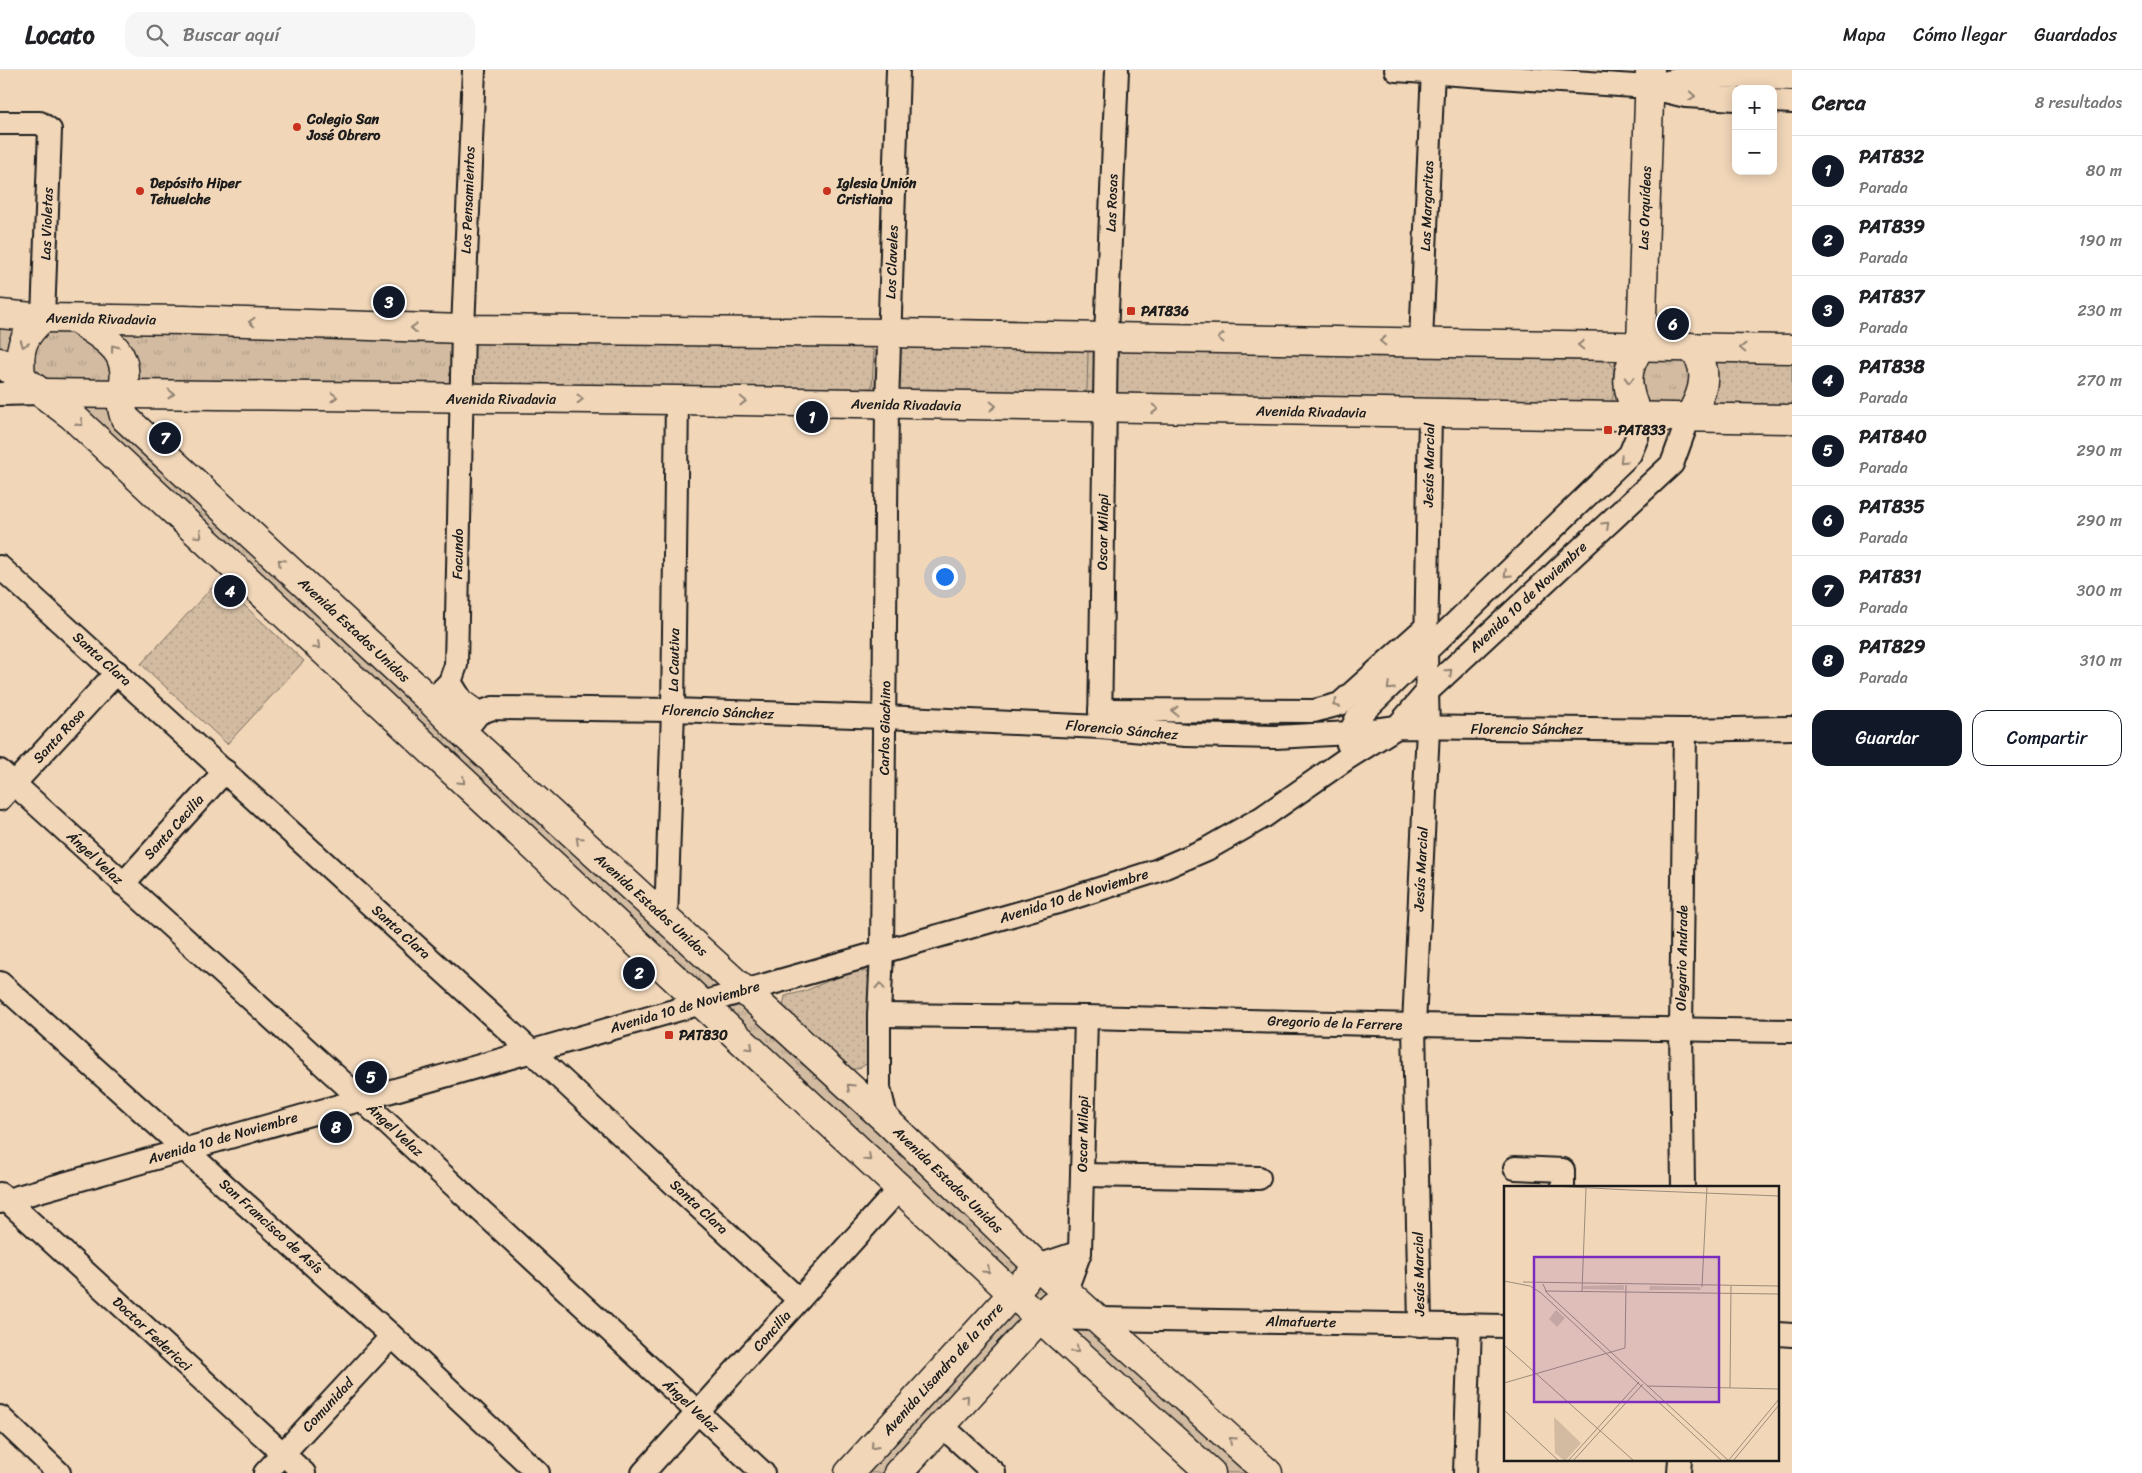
<!DOCTYPE html>
<html lang="es">
<meta charset="utf-8">
<style>
:root{--surface:#fff;--page:#f6f6f6;--text:#202124;--muted:#757577;--line:#e0e0e0;--accent:#111827}
body{margin:0;font-family:Sriracha,sans-serif;background:var(--page);color:var(--text)}
.controls{position:absolute;right:15px;top:15px;display:grid;overflow:hidden;border-radius:10px;box-shadow:0 2px 12px #0003}
.controls button{width:45px;height:45px;display:grid;place-items:center;padding:0;border:0;border-bottom:1px solid var(--line);background:var(--surface);color:var(--text);font:25px sans-serif}
.you{position:absolute;left:944px;top:506px;width:18px;height:18px;margin:-12px;border:4px solid #fff;border-radius:50%;background:#1a73e8;box-shadow:0 0 0 8px #1a73e833}
.badge{display:grid;place-items:center;width:32px;height:32px;border-radius:50%;background:var(--accent);color:#fff;font-size:16px;font-weight:700}
.pin{position:absolute;translate:-50% -50%;border:2px solid #fff;box-shadow:0 1px 5px #0006}
.list{margin:0;padding:0;list-style:none}
h2{display:flex;justify-content:space-between;align-items:center;height:65px;margin:0;padding:0 20px;font-size:21px}
h2 small{font-size:16px;font-weight:400;color:var(--muted)}
.list li{display:grid;grid-template-columns:32px 1fr auto;gap:15px;align-items:center;box-sizing:border-box;height:70px;padding:0 20px;border-top:1px solid var(--line)}
.list b{display:block;font-size:19px;white-space:nowrap}
.list p{margin:0;font-size:16px;white-space:nowrap;color:var(--muted)}
.list em{font-size:16px;font-style:normal;color:var(--muted)}
.actions{display:flex;gap:10px;padding:15px 20px}
.actions a{flex:1;padding:11px 0;border:1px solid var(--accent);border-radius:15px;text-align:center;font-size:18px;color:var(--accent)}
.actions .main{background:var(--accent);color:#fff}
.icon{flex:none;width:28px;height:28px;fill:none;stroke:currentColor;stroke-width:2;stroke-linecap:round;stroke-linejoin:round}
.map{position:relative;flex:none;width:1792px;height:1403px;overflow:hidden}
header{display:flex;align-items:center;gap:30px;box-sizing:border-box;height:70px;padding:0 25px;background:var(--surface);border-bottom:1px solid var(--line)}
header strong{font-size:24px}
nav{display:flex;gap:28px;margin-inline-start:auto;font-size:18px}
.search{width:350px;height:45px;background:var(--page);display:flex;align-items:center;gap:12px;box-sizing:border-box;padding:0 18px;border-radius:15px;color:var(--muted);font-size:19px}
main{display:flex}
aside{flex:1;background:var(--surface)}
.map>svg:first-child{display:block}
.grass{fill:url(#grass-tufts);stroke:#776c5e}
.park{fill:url(#park-dots);stroke:#776c5e}
.lines{fill:none;stroke-linecap:round;stroke-linejoin:round}
.minor-casing{stroke:#1c1c1c;stroke-width:26}
.major-casing{stroke:#1c1c1c;stroke-width:31}
.minor{stroke:#f1d6b8;stroke-width:22}
.major{stroke:#f1d6b8;stroke-width:28}
.oneway{stroke:#918272}
.poi-dot{fill:#c8321e;stroke:#f1d6b8;stroke-width:2}
.labels{text-anchor:middle;dominant-baseline:central;stroke-width:4;stroke-linejoin:round;paint-order:stroke}
.poi-label{font-size:14px;font-weight:bold;fill:#1c1c1c;stroke:#f1d6b8;text-anchor:start}
.street-label{font-size:14px;fill:#1c1c1c;stroke:#f1d6b8}
.inset-road{fill:none;stroke:#9c8c7a;stroke-width:1}
.view{fill:#7b2cbf;fill-opacity:0.15;stroke:#7b2cbf;stroke-width:2.5}
.inset-edge{fill:none;stroke:#1c1c1c;stroke-width:2.5}
</style>
<header>
<strong>Locato</strong>
<div class="search"><svg class="icon" aria-label="search" viewBox="0 0 24 24"><circle cx="10" cy="10" r="6"/><path d="M15 15l6 6"/></svg>Buscar aquí</div>
<nav><a>Mapa</a><a>Cómo llegar</a><a>Guardados</a></nav>
</header>
<main>
<div class="map">
<svg width="1792" height="1403" viewBox="0 0 1792 1403">
<defs>
<pattern id="grass-tufts" width="24" height="20" patternUnits="userSpaceOnUse" patternTransform="scale(1.25)"><rect width="24" height="20" fill="#d2bba1"/><path d="M3 7l-1-3M5 7V3M7 7l1-3M15 17l-1-3M17 17v-4M19 17l1-3" fill="none" stroke="#b4a08a"/></pattern>
<pattern id="park-dots" width="8" height="8" patternUnits="userSpaceOnUse" patternTransform="scale(1.25)"><rect width="8" height="8" fill="#d2bba1"/><path d="M2 2h.1M6 6h.1" fill="none" stroke="#b4a08a" stroke-width="1.8" stroke-linecap="round"/></pattern>
</defs>
<rect width="100%" height="100%" fill="#f1d6b8"/>
<filter id="ink" filterUnits="userSpaceOnUse"><feTurbulence type="fractalNoise" baseFrequency=".02" numOctaves="2"/><feDisplacementMap in="SourceGraphic" scale="10" xChannelSelector="R" yChannelSelector="G"/><feConvolveMatrix kernelMatrix="1 2 1 2 8 2 1 2 1" color-interpolation-filters="sRGB"/></filter>
<g filter="url(#ink)">
<!-- grass -->
<path class="grass" d="M0,244l1792,35v70l-1669,-26 -2,17 1147,1063h-57l-171,-155 -142,155h-49l163,-180 -1012,-931z"/>
<!-- park -->
<g class="park">
<path d="M486,266l376,6 12,9 -2,36 -15,6 -364,-7 -19,-5 -2,-37z"/>
<path d="M909,268l172,4 7,11 -1,37 -12,7 -165,-2 -11,-6v-41z"/>
<path d="M1120,279l489,12c10,14 7,28 1,44l-492,-9 -6,-8 1,-36z"/>
<path d="M1723,288l69,1v49l-72,-2 -10,-8 1,-33z"/>
<path d="M218,511l86,80 -77,83 -86,-80z"/>
<path d="M851,901h15l4,12 -2,80 -10,6h-13l-62,-62 2,-11 20,-5z"/>
</g>
<g class="lines">
<!-- minor casing -->
<g class="minor-casing">
<g id="minor">
<path d="M1396,0l253,17 37,9 50,3"/>
<path d="M1652,16l32,-8 25,-2 83,3"/>
<path d="M1773,31l19,1"/>
<path d="M0,53h40l10,7 -7,188"/>
<path d="M1421,271l12,-271"/>
<path d="M0,324l42,-1"/>
<path d="M0,497l531,484 268,249"/>
<path d="M450,612l12,19 17,12"/>
<path d="M431,631l19,-19 6,-17 7,-336 11,-259"/>
<path d="M1100,640l214,1 26,-7 86,-77"/>
<path d="M1100,657l6,-390 11,-267"/>
<path d="M463,663l16,-20 14,-5 180,2 212,7 215,10 86,8 89,2 75,-4 47,-6 288,3 107,-2"/>
<path d="M1348,674l2,-11 7,-15 273,-264 7,-17 1,-21"/>
<path d="M0,701l361,328 402,374"/>
<path d="M0,729l117,-127"/>
<path d="M123,814l102,-113"/>
<path d="M666,850l7,-210 4,-310"/>
<path d="M0,913l392,353 146,137"/>
<path d="M879,945l207,2 328,8 378,6"/>
<path d="M887,1051l-8,-33v-73l3,-63 5,-547 11,-335"/>
<path d="M1515,1098l48,2v17"/>
<path d="M1082,1105l177,3"/>
<path d="M1683,1117l-2,-159 4,-298"/>
<path d="M0,1124l304,279"/>
<path d="M0,1132l1065,-302 91,-29 51,-22 56,-32 83,-58 51,-32 31,-36 244,-227 17,-47"/>
<path d="M1038,1196l42,-14"/>
<path d="M1066,1220l14,-38 6,-235"/>
<path d="M1040,1248l466,8"/>
<path d="M1420,1255l-6,-300 14,-296 -2,-76 4,-239"/>
<path d="M1778,1264l14,1"/>
<path d="M0,1347l59,56"/>
<path d="M941,1355l53,48"/>
<path d="M265,1403l127,-137"/>
<path d="M643,1403l257,-285"/>
<path d="M1465,1403l5,-148"/>
<path d="M1679,1403l1,-14"/>
</g>
</g>
<!-- major casing -->
<g class="major-casing">
<g id="major">
<path d="M0,244l43,4 141,2 279,9 427,4 902,16"/>
<path d="M76,249c25,18 53,28 48,64 -2,13 -4,24 1,35l306,283 32,32 424,388 151,145 230,207"/>
<path d="M0,292l71,53 941,878 199,180"/>
<path d="M21,306c-3,-27 1,-40 22,-58"/>
<path d="M42,323l635,7 1115,19"/>
<path d="M1638,346c-12,-27 -15,-45 3,-70l9,-276"/>
<path d="M1689,347c10,-16 20,-37 11,-57 -2,-5 -7,-9 -10,-13"/>
<path d="M849,1403l176,-193"/>
<path d="M898,1403l154,-168"/>
</g>
</g>
<!-- minor -->
<use href="#minor" class="minor"/>
<!-- major -->
<use href="#major" class="major"/>
</g>
<!-- one-way arrows -->
<defs><path id="oneway-chevron" d="M-2-3.5L2.5 0L-2 3.5" fill="none" stroke-width="1.6" stroke-linecap="round" stroke-linejoin="round" transform="scale(1.25)"/></defs>
<g class="oneway">
<use href="#oneway-chevron" transform="translate(1692 26) rotate(5)"/>
<use href="#oneway-chevron" transform="translate(252 252) rotate(-178)"/>
<use href="#oneway-chevron" transform="translate(414 258) rotate(-178)"/>
<use href="#oneway-chevron" transform="translate(1221 268) rotate(-179)"/>
<use href="#oneway-chevron" transform="translate(1383 271) rotate(-179)"/>
<use href="#oneway-chevron" transform="translate(24 274) rotate(111)"/>
<use href="#oneway-chevron" transform="translate(1581 275) rotate(-179)"/>
<use href="#oneway-chevron" transform="translate(114 278) rotate(-128)"/>
<use href="#oneway-chevron" transform="translate(1743 278) rotate(-179)"/>
<use href="#oneway-chevron" transform="translate(1629 310) rotate(91)"/>
<use href="#oneway-chevron" transform="translate(171 324) rotate(1)"/>
<use href="#oneway-chevron" transform="translate(334 327) rotate(1)"/>
<use href="#oneway-chevron" transform="translate(580 329)"/>
<use href="#oneway-chevron" transform="translate(743 331) rotate(1)"/>
<use href="#oneway-chevron" transform="translate(993 336) rotate(1)"/>
<use href="#oneway-chevron" transform="translate(1155 339) rotate(1)"/>
<use href="#oneway-chevron" transform="translate(80 353) rotate(43)"/>
<use href="#oneway-chevron" transform="translate(1623 390) rotate(136)"/>
<use href="#oneway-chevron" transform="translate(1606 455) rotate(-43)"/>
<use href="#oneway-chevron" transform="translate(199 465) rotate(43)"/>
<use href="#oneway-chevron" transform="translate(281 492) rotate(-137)"/>
<use href="#oneway-chevron" transform="translate(1507 504) rotate(136)"/>
<use href="#oneway-chevron" transform="translate(317 576) rotate(43)"/>
<use href="#oneway-chevron" transform="translate(1449 602) rotate(-43)"/>
<use href="#oneway-chevron" transform="translate(1390 617) rotate(136)"/>
<use href="#oneway-chevron" transform="translate(1336 634) rotate(154)"/>
<use href="#oneway-chevron" transform="translate(1175 641) rotate(-180)"/>
<use href="#oneway-chevron" transform="translate(462 711) rotate(43)"/>
<use href="#oneway-chevron" transform="translate(579 770) rotate(-137)"/>
<use href="#oneway-chevron" transform="translate(880 916) rotate(-87)"/>
<use href="#oneway-chevron" transform="translate(750 977) rotate(43)"/>
<use href="#oneway-chevron" transform="translate(850 1017) rotate(-137)"/>
<use href="#oneway-chevron" transform="translate(868 1088) rotate(43)"/>
<use href="#oneway-chevron" transform="translate(987 1200) rotate(43)"/>
<use href="#oneway-chevron" transform="translate(1076 1280) rotate(42)"/>
<use href="#oneway-chevron" transform="translate(966 1328) rotate(-48)"/>
<use href="#oneway-chevron" transform="translate(1232 1370) rotate(-138)"/>
<use href="#oneway-chevron" transform="translate(874 1376) rotate(132)"/>
</g>
</g>
<!-- markers -->
<g class="poi-dot">
<circle cx="297" cy="57" r="5"/>
<circle cx="140" cy="121" r="5"/>
<circle cx="827" cy="121" r="5"/>
<rect x="1126" y="236" width="10" height="10" rx="2.5"/>
<rect x="1603" y="355" width="10" height="10" rx="2.5"/>
<rect x="664" y="960" width="10" height="10" rx="2.5"/>
</g>
<g class="labels">
<!-- poi labels -->
<g class="poi-label">
<text x="307" y="49">Colegio San<tspan x="307" dy="16">José Obrero</tspan></text>
<text x="150" y="113">Depósito Hiper<tspan x="150" dy="16">Tehuelche</tspan></text>
<text x="837" y="113">Iglesia Unión<tspan x="837" dy="16">Cristiana</tspan></text>
<text x="1141" y="241">PAT836</text>
<text x="1618" y="360">PAT833</text>
<text x="679" y="965">PAT830</text>
</g>
<!-- street labels -->
<g class="street-label">
<text transform="translate(468 130) rotate(-88)">Los Pensamientos</text>
<text transform="translate(1112 133) rotate(-88)">Las Rosas</text>
<text transform="translate(1427 136) rotate(-88)">Las Margaritas</text>
<text transform="translate(1645 138) rotate(-88)">Las Orquídeas</text>
<text transform="translate(47 154) rotate(-88)">Las Violetas</text>
<text transform="translate(892 192) rotate(-88)">Los Claveles</text>
<text transform="translate(101 249) rotate(1)">Avenida Rivadavia</text>
<text x="501" y="329">Avenida Rivadavia</text>
<text transform="translate(906 335) rotate(1)">Avenida Rivadavia</text>
<text transform="translate(1311 342) rotate(1)">Avenida Rivadavia</text>
<text transform="translate(1429 395) rotate(-89)">Jesús Marcial</text>
<text transform="translate(1103 462) rotate(-89)">Oscar Milapi</text>
<text transform="translate(458 484) rotate(-89)">Facundo</text>
<text transform="translate(1528 527) rotate(-43)">Avenida 10 de Noviembre</text>
<text transform="translate(354 560) rotate(43)">Avenida Estados Unidos</text>
<text transform="translate(102 589) rotate(42)">Santa Clara</text>
<text transform="translate(674 590) rotate(-89)">La Cautiva</text>
<text transform="translate(718 642) rotate(2)">Florencio Sánchez</text>
<text transform="translate(885 658) rotate(-89)">Carlos Giachino</text>
<text x="1527" y="659">Florencio Sánchez</text>
<text transform="translate(1122 660) rotate(5)">Florencio Sánchez</text>
<text transform="translate(59 666) rotate(-47)">Santa Rosa</text>
<text transform="translate(174 757) rotate(-48)">Santa Cecilia</text>
<text transform="translate(95 788) rotate(43)">Ángel Velaz</text>
<text transform="translate(1421 799) rotate(-87)">Jesús Marcial</text>
<text transform="translate(1074 826) rotate(-17)">Avenida 10 de Noviembre</text>
<text transform="translate(651 835) rotate(42)">Avenida Estados Unidos</text>
<text transform="translate(401 862) rotate(42)">Santa Clara</text>
<text transform="translate(1682 888) rotate(-89)">Olegario Andrade</text>
<text transform="translate(685 937) rotate(-16)">Avenida 10 de Noviembre</text>
<text transform="translate(1335 953) rotate(2)">Gregorio de la Ferrere</text>
<text transform="translate(395 1060) rotate(43)">Ángel Velaz</text>
<text transform="translate(1083 1064) rotate(-89)">Oscar Milapi</text>
<text transform="translate(223 1068) rotate(-16)">Avenida 10 de Noviembre</text>
<text transform="translate(948 1110) rotate(44)">Avenida Estados Unidos</text>
<text transform="translate(699 1137) rotate(43)">Santa Clara</text>
<text transform="translate(271 1156) rotate(42)">San Francisco de Asís</text>
<text transform="translate(1419 1204) rotate(-91)">Jesús Marcial</text>
<text transform="translate(1301 1252) rotate(1)">Almafuerte</text>
<text transform="translate(772 1261) rotate(-48)">Concilia</text>
<text transform="translate(152 1264) rotate(43)">Doctor Federicci</text>
<text transform="translate(943 1299) rotate(-48)">Avenida Lisandro de la Torre</text>
<text transform="translate(328 1335) rotate(-47)">Comunidad</text>
<text transform="translate(691 1336) rotate(43)">Ángel Velaz</text>
</g>
</g>
<!-- overview -->
<g transform="translate(1504 1116)">
<rect width="275" height="275" fill="#f1d6b8"/>
<path d="M79,100l40,-1 1,1v4l-41,-1zM146,100l50,1 1,3h-52zM52,124l9,8 -8,9 -8,-8zM50,231l27,26 -16,18 -10,-8z" fill="#d2bba1"/>
<path class="inset-road" d="M48,0l78,4M126,4l149,6M0,95l26,5 11,7 181,168M19,96l256,4M39,98l4,9 182,168M198,101l5,-101M41,105l234,3M78,105l4,-103M0,159l130,116M0,197l121,-35 1,-63M143,200l132,3M226,202l1,-102M0,224l55,51M64,275l71,-79M69,275l70,-77M224,275l51,-62M229,275l46,-56"/>
<path class="view" d="M30,71h185v145h-185z"/>
<rect width="275" height="275" class="inset-edge"/>
</g>
</svg>
<div class="controls">
<button>+</button>
<button>−</button>
</div>
<div class="you"></div>
<div class="pin badge" style="left:812px;top:347px">1</div>
<div class="pin badge" style="left:639px;top:903px">2</div>
<div class="pin badge" style="left:389px;top:232px">3</div>
<div class="pin badge" style="left:230px;top:521px">4</div>
<div class="pin badge" style="left:371px;top:1007px">5</div>
<div class="pin badge" style="left:1673px;top:254px">6</div>
<div class="pin badge" style="left:165px;top:368px">7</div>
<div class="pin badge" style="left:336px;top:1057px">8</div>
</div>
<aside>
<h2>Cerca<small>8 resultados</small></h2>
<ul class="list">
<li><span class="badge">1</span><div><b>PAT832</b><p>Parada</p></div><em>80 m</em></li>
<li><span class="badge">2</span><div><b>PAT839</b><p>Parada</p></div><em>190 m</em></li>
<li><span class="badge">3</span><div><b>PAT837</b><p>Parada</p></div><em>230 m</em></li>
<li><span class="badge">4</span><div><b>PAT838</b><p>Parada</p></div><em>270 m</em></li>
<li><span class="badge">5</span><div><b>PAT840</b><p>Parada</p></div><em>290 m</em></li>
<li><span class="badge">6</span><div><b>PAT835</b><p>Parada</p></div><em>290 m</em></li>
<li><span class="badge">7</span><div><b>PAT831</b><p>Parada</p></div><em>300 m</em></li>
<li><span class="badge">8</span><div><b>PAT829</b><p>Parada</p></div><em>310 m</em></li>
</ul>
<div class="actions"><a class="main">Guardar</a><a>Compartir</a></div>
</aside>
</main>
